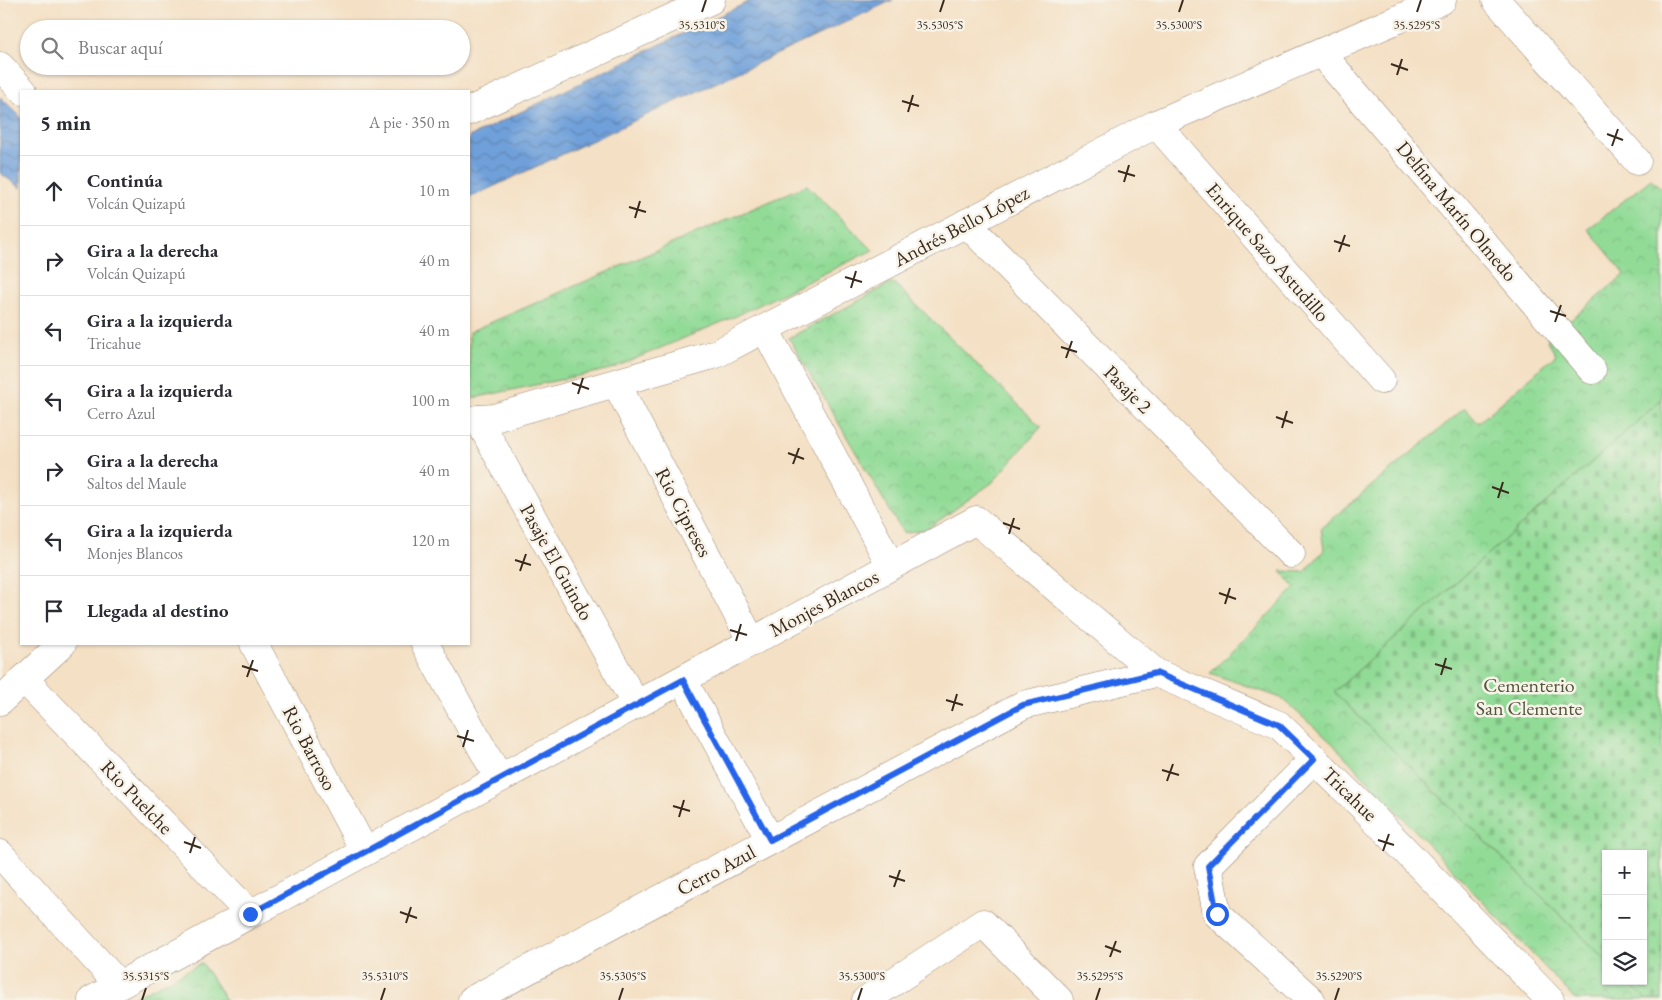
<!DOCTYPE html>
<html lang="es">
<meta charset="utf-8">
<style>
:root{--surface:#fff;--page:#f2f2f3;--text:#2b2b33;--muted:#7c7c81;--line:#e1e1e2}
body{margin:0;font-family:"EB Garamond",serif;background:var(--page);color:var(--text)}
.controls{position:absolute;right:15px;bottom:15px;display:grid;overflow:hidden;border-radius:0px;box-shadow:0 1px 4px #0004}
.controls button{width:45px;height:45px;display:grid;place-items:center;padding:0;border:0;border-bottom:1px solid var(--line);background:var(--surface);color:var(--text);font:25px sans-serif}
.stop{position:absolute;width:15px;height:15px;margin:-11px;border:4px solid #2563eb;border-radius:50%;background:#fff}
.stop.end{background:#2563eb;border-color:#fff;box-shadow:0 1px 5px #0008}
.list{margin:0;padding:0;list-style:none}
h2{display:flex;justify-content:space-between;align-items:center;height:65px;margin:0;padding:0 20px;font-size:21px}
h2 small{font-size:16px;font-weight:400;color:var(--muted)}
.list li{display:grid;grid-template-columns:32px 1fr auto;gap:15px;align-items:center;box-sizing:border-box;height:70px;padding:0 20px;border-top:1px solid var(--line)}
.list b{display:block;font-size:19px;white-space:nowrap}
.list p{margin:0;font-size:16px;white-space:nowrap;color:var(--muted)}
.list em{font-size:16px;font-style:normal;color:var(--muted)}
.icon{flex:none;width:28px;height:28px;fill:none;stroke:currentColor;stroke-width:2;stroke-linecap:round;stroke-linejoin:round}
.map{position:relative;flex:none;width:1662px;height:1000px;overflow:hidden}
.search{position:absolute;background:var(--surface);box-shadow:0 1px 4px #0004;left:20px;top:20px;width:450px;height:55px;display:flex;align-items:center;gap:12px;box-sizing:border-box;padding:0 18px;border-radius:28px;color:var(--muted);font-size:19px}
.panel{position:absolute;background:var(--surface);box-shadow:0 1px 4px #0004;left:20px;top:90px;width:450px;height:555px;border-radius:0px}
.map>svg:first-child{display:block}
.cemetery{fill:url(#cemetery-stones);stroke:#66825a}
.park{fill:url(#park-crowns);stroke:#66825a}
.water{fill:url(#water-waves);stroke:#56657c}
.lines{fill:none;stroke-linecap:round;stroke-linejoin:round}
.street-casing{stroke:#988571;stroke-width:29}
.street{stroke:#fff;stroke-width:28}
.route{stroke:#2563eb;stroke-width:6}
.ticks{fill:none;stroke:#3b2a1e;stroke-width:2}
.labels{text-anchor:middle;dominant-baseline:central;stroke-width:5;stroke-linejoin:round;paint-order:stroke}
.street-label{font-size:20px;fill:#3b2a1e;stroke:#f7f3e8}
.park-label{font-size:20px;fill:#51563c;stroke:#f7f3e8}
.ticks-label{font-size:12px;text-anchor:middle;fill:#3b2a1e;stroke:#f7f3e8;stroke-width:5;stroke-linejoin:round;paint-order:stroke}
</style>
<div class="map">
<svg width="1662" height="1000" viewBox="0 0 1662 1000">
<defs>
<pattern id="cemetery-stones" width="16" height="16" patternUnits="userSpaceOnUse" patternTransform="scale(1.25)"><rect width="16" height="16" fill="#92db97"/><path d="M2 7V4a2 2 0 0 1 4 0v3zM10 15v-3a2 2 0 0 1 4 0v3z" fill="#7fbc82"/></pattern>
<pattern id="park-crowns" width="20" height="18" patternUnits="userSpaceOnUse" patternTransform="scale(1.25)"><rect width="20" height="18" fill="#92db97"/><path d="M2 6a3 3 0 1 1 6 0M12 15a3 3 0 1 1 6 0" fill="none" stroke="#7fbc82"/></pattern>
<pattern id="water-waves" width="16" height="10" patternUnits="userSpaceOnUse" patternTransform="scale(1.25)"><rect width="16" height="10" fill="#70a0da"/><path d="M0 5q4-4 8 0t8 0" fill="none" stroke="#5d83b0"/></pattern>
</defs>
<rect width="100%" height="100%" fill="#f7f3e8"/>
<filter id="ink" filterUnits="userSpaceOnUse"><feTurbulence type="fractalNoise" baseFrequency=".02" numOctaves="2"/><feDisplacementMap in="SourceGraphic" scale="10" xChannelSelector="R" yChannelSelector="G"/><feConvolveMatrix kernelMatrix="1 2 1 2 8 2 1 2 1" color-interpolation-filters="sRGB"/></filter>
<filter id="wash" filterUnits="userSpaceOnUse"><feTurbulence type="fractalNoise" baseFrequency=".0096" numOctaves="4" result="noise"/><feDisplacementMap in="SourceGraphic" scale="20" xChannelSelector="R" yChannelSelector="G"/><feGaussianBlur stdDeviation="1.12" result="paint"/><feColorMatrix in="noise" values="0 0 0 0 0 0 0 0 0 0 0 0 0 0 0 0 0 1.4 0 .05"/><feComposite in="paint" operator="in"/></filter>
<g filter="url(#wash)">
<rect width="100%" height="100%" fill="#f4e0c4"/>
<!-- cemetery -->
<path class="cemetery" d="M1662,399v601h-15l-19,-19h15v-127h-37v106l-272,-268z"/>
<!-- park -->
<g class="park">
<path d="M1651,179l11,10v210l-328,293 272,268v21h22l19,19h-71l-245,-258 -50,-44 -71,-25 85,-85 -14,-17 24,1 19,-22 -3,-22 144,-120 13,15 78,-68 -9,-15 78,-66 -37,-45z"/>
<path d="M807,185l66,65 -137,66 -125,53 -142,30v-67z"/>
<path d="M893,282l148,145 -48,55 -66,47 -24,4 -114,-195z"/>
<path d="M202,963l24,37h-97z"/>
</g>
<!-- water -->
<g class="water">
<path d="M752,0h141l-424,198v-61z"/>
<path d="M0,97l21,20v71l-21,-15z"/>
</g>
</g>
<g filter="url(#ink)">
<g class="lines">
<!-- street casing -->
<g class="street-casing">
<g id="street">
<path d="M1496,0l141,161"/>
<path d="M1321,53l271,317"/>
<path d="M0,66l23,25"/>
<path d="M469,111l242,-111"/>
<path d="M1156,124l225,256"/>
<path d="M966,223l325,331"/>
<path d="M765,329l126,237"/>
<path d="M616,383l136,259"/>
<path d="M478,419l158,286"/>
<path d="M469,420l25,-2 222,-64 440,-230 286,-124"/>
<path d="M254,644l111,208"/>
<path d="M425,644l74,135"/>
<path d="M24,679l226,235"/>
<path d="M683,680l87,160"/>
<path d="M0,701l62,-57"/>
<path d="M0,854l119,131"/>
<path d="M92,1000l884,-480 180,153 123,52 85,83 186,192"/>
<path d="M472,1000l551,-295 133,-32"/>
<path d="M866,1000l117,-77 76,77"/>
<path d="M1311,1000l-94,-86 -9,-48 106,-107"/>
</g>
</g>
<!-- street -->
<use href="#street" class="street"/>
</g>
</g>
<g class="lines" filter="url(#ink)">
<!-- route -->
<path class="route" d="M250,914l433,-234 87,160 253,-135 133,-32 123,52 35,34 -106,107 9,48"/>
</g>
<!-- ticks -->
<path class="ticks" d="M702,12l4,-12M940,12l4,-12M1179,12l4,-12M1417,12l4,-12M1391,64l17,6M1397,75l5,-16M902,101l17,5M908,112l5,-17M1607,134l16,6M1612,146l6,-17M1118,171l17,5M1124,182l5,-17M629,207l17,5M635,218l5,-17M1334,241l16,5M1339,252l6,-17M845,277l17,5M851,288l5,-17M1550,311l16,5M1555,322l6,-17M1061,347l16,5M1066,358l6,-17M572,383l17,6M578,394l5,-16M1276,417l17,6M1282,428l5,-17M788,453l16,6M793,464l6,-16M1492,487l17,6M1498,498l5,-16M1003,523l17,6M1009,534l5,-16M515,560l16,5M520,571l6,-17M1219,593l17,6M1225,604l5,-16M730,630l17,5M736,641l5,-17M1435,664l17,5M242,666l16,5M1441,675l5,-17M247,677l6,-17M946,700l17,5M952,711l5,-17M457,736l17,5M463,747l5,-17M1162,770l17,5M1167,781l6,-17M673,806l17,5M679,817l5,-17M1378,840l16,5M184,842l17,6M1383,851l6,-17M190,853l5,-16M889,876l16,5M894,887l6,-17M400,912l17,6M406,923l5,-16M1105,946l16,6M1110,957l6,-16M142,1000l4,-12M381,1000l4,-12M619,1000l4,-12M858,1000l4,-12M1096,1000l4,-12M1335,1000l4,-12"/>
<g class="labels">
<!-- street labels -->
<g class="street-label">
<text transform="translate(1457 211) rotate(50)">Delfina Marín Olmedo</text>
<text transform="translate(961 226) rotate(-28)">Andrés Bello López</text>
<text transform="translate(1268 252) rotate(49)">Enrique Sazo Astudillo</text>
<text transform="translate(1128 389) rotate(45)">Pasaje 2</text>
<text transform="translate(684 512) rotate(62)">Rio Cipreses</text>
<text transform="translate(557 562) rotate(61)">Pasaje El Guindo</text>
<text transform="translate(824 603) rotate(-28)">Monjes Blancos</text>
<text transform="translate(310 748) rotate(62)">Rio Barroso</text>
<text transform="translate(1350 794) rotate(44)">Tricahue</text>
<text transform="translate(137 797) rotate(46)">Rio Puelche</text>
<text transform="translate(716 870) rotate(-28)">Cerro Azul</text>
</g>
<!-- park labels -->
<g class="park-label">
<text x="1529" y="685">Cementerio<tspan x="1529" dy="23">San Clemente</tspan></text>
</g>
</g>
<g class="ticks-label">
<text x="702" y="29">35.5310°S</text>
<text x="940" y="29">35.5305°S</text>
<text x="1179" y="29">35.5300°S</text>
<text x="1417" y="29">35.5295°S</text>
<text x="146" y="980">35.5315°S</text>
<text x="385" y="980">35.5310°S</text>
<text x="623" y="980">35.5305°S</text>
<text x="862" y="980">35.5300°S</text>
<text x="1100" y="980">35.5295°S</text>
<text x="1339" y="980">35.5290°S</text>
</g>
</svg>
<div class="controls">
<button>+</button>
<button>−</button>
<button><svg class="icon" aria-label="layers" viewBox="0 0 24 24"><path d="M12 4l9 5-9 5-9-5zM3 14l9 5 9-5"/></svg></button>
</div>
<div class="stop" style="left:1217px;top:914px"></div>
<div class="stop end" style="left:250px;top:914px"></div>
<div class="search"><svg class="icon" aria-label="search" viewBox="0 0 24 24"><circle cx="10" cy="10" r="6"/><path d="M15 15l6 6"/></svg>Buscar aquí</div>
<section class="panel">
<h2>5 min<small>A pie · 350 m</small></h2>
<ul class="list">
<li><svg class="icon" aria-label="ahead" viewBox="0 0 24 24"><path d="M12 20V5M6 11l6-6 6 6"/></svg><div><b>Continúa</b><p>Volcán Quizapú</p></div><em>10 m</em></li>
<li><svg class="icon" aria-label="right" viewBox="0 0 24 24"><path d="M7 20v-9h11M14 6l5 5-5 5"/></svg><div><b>Gira a la derecha</b><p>Volcán Quizapú</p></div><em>40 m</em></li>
<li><svg class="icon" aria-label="left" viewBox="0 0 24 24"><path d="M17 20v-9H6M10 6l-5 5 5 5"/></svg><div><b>Gira a la izquierda</b><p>Tricahue</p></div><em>40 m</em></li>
<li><svg class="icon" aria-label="left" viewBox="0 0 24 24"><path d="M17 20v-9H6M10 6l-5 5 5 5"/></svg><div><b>Gira a la izquierda</b><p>Cerro Azul</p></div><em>100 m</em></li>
<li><svg class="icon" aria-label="right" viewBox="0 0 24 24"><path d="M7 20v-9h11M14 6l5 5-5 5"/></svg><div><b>Gira a la derecha</b><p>Saltos del Maule</p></div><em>40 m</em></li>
<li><svg class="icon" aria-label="left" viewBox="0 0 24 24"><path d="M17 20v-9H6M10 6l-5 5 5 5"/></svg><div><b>Gira a la izquierda</b><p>Monjes Blancos</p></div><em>120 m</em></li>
<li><svg class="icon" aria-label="arrive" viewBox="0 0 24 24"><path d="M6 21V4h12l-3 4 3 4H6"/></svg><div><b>Llegada al destino</b></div></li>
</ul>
</section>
</div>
